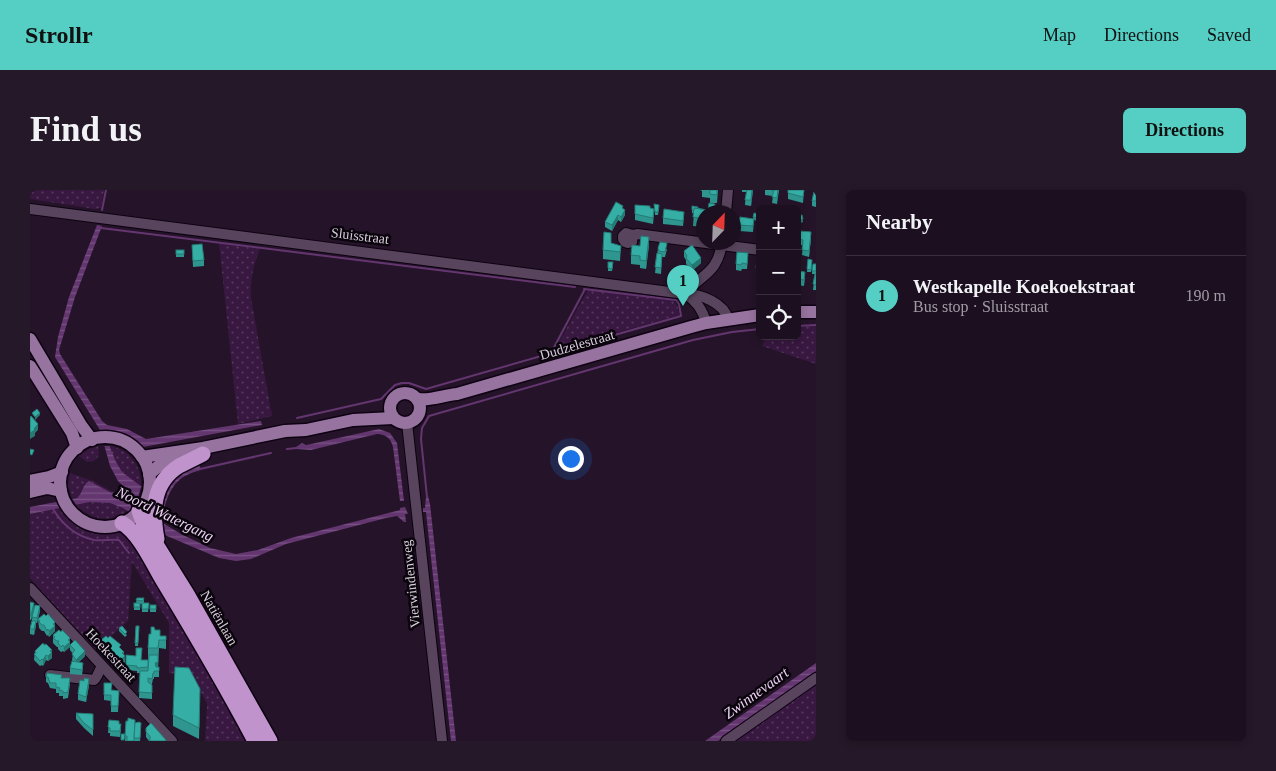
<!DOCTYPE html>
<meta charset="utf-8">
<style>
:root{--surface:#1c0f1f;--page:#251828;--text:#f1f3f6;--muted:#a09ca4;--line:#3a2f3d;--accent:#55cec4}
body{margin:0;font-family:"Times New Roman",serif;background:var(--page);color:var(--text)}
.controls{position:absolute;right:15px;top:15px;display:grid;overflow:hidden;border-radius:8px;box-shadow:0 2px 8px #0003}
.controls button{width:45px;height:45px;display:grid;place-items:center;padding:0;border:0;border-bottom:1px solid var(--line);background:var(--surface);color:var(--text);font:25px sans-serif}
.compass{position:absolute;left:666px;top:15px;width:45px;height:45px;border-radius:50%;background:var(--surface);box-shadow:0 2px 8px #0003;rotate:23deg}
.you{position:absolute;left:540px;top:268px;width:18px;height:18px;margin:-12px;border:4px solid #fff;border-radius:50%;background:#1a73e8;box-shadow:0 0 0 8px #1a73e833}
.badge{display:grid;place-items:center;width:32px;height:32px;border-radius:50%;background:var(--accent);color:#111;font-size:16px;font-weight:700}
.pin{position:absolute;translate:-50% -41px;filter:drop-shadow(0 1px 2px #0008)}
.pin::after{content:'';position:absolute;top:26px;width:18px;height:15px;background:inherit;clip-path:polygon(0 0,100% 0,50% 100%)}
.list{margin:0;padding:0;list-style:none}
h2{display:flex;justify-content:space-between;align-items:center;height:65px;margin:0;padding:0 20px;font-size:21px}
h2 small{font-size:16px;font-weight:400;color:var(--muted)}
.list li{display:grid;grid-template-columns:32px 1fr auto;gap:15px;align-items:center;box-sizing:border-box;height:80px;padding:0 20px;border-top:1px solid var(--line)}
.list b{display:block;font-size:19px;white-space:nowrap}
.list p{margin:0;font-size:16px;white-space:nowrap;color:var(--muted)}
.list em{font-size:16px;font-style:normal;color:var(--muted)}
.icon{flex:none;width:28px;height:28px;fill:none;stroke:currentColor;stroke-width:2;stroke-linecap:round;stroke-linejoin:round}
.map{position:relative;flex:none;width:786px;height:551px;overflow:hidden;border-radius:8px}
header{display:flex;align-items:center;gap:30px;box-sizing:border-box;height:70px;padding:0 25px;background:var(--accent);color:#111}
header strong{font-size:24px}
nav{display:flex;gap:28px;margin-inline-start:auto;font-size:18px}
.intro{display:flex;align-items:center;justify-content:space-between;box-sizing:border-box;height:120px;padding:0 30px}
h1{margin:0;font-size:35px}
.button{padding:12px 22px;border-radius:8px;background:var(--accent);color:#111;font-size:18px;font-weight:700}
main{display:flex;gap:30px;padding:0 30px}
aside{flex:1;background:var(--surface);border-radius:8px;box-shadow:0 2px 8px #0003}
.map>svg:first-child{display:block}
.grass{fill:url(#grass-dots)}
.water{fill:url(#water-rules)}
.pier{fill:#251429}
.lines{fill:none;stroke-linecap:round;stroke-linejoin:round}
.stream{stroke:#643670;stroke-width:2}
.minor-casing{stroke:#0e0212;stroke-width:12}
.major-casing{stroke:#0e0212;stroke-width:15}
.highway-casing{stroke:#0e0212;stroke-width:18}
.minor{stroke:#58455d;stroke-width:10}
.major{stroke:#9774a0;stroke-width:12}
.highway{stroke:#c193cd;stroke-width:15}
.wall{fill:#2e968f}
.shaded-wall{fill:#257a74}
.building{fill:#35afa6;stroke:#257a74}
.labels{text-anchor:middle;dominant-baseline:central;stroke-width:5;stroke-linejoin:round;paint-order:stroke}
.street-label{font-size:14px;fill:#d8cddb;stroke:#0a040c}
.water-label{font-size:15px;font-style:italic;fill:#edd2f4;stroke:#0a040c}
</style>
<header>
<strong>Strollr</strong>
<nav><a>Map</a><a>Directions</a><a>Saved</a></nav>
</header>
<div class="intro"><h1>Find us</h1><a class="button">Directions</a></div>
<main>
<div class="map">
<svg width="786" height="551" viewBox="0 0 786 551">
<defs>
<pattern id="grass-dots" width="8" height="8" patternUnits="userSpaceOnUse" patternTransform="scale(1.25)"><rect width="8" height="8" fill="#381740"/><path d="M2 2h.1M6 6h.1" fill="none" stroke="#54385b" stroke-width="1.8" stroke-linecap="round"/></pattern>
<pattern id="water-rules" width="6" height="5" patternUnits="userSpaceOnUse" patternTransform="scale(1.25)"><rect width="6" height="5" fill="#643670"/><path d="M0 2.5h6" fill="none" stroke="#795284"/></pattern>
</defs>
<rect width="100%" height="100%" fill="#251429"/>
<!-- grass -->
<g class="grass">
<path d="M0,0h74l-3,18 -6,1 -65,-10z"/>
<path d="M189,53l41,6c-7,17 -10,31 -9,49l21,118 -34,8z"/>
<path d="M558,100l82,10c8,2 8,7 9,15l-125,36z"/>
<path d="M786,136v38l-54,-18 5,-10h30v-9z"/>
<path d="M68,256l1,10 -5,5 -7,1 -8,-6 10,-7z"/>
<path d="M81,256c20,5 30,20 30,40 -15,-7 -30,-22 -30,-40z"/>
<path d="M40,283l23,8 42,23 -2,2 -42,-24 -6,2 -6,12 -7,3 -4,-14z"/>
<path d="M60,312c13,-1 26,1 37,9 -17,12 -36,9 -51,-6z"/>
<path d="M30,318c8,14 26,26 43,25 7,0 14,-2 20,0l8,8 40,64 77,136h-43l2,-37 -14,-28 -24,-3v-50l-37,-61 -4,59 -32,29 -66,-72v-64z"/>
<path d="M786,492v59h-83z"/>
</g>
<!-- water -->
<g class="water">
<path d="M67,35l5,1 -27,71 -16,53 1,4 42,67 5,4 20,4 19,10 115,-18 1,4 -119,22 -13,-11 -16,-5 -4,16 5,13 7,12 20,15 22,3 10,-13 25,-13 2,6c-25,6 -32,19 -38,43l-32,-19 -13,-13 -8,-15 -10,-36 -45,-73 3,-20 11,-40z"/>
<path d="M349,239l11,4 7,10 7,58h-4l-7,-54c-2,-8 -7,-13 -16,-13l-66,16 -14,-1 -1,-2 6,-4 4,2 5,-1z"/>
<path d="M59,291l34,18 58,35 29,14 26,6 22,-4 33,-12 109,-28v-2l5,-1 3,7h-3l1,8h-2l-7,-6 -11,2 -100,26 -35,15 -15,2 -17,-3 -52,-22 -44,-28 -13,-5 -20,-1 -60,12v-7l47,-9c6,-5 5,-13 12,-17z"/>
<path d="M398,306l2,8 26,237h-5l-25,-229h-3v-4h2l1,-11z"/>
<path d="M786,473v8l-98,70h-13z"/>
</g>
<!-- pier -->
<g class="pier">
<path d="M67,240l18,1 -2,15h-11z"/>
<path d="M111,297l23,3 -5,23 -22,-12z"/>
<path d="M41,307l6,9 -17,3 -4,-9z"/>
</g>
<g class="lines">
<!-- stream -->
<g class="stream">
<path d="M72,20l4,-20"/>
<path d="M71,38l474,59"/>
<path d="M767,136l19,-1"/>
<path d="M521,163l34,-64"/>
<path d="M267,228l84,-19 14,-14 7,-2h7l17,6 255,-73 -2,-12 -3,-4 -92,-11"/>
<path d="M257,259l10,-1"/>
<path d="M170,279l71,-16"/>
<path d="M397,307l-6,-58 1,-11 7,-12 264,-76 39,-8 28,-3"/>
<path d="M23,319c9,15 23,27 41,31 8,1 17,-1 25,0l10,13"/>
</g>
<!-- minor casing -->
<g class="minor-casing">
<g id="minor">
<path d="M0,19l655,85c16,0 39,9 43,25"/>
<path d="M696,22l2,-22"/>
<path d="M603,45l-1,7 -4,1 -3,-1 -2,-3v-3l3,-3 7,2 4,-1 123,16"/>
<path d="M655,104c17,-21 33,-20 37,-52"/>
<path d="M655,104c12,7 18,16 21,29"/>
<path d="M377,233l35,318"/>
<path d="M0,398l142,153"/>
<path d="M20,485l44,5c4,-3 4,-9 8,-13"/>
<path d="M696,551l90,-63"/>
</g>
</g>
<!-- major casing -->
<g class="major-casing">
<g id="major">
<path d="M767,122h19"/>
<path d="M0,149l51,86 11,15"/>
<path d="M0,176l42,67 5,15"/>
<circle cx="375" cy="218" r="15"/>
<path d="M388,209c13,2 26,-4 39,-5l234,-67 15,-4 54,-8"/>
<circle cx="75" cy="292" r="45"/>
<path d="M112,267l61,-9 82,-17 21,-1 47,-10 40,-2"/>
<path d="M119,284l11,-9 20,-6"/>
<path d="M0,291l19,-4 13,-5"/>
<path d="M0,302l17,-4 14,3"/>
</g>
</g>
<!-- highway casing -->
<g class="highway-casing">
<g id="highway">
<path d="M109,321l5,14 43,69 83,147"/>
<path d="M92,333c17,10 30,39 40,56 32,53 64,107 93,162"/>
<path d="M127,349c-5,-27 -5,-56 22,-73 8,-4 16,-8 24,-12"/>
</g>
</g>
<!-- minor -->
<use href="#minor" class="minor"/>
<!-- major -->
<use href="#major" class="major"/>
<!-- highway -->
<use href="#highway" class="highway"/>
</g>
<!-- wall -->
<g class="wall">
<path d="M670,0h18l-1,13h-7v-5l-8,-1v-6z"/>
<path d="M712,0h11l-2,16 -6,-1 1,-13h-4z"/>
<path d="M735,0h14l-2,14 -5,-1 1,-7 -8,-1z"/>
<path d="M774,0l-1,13 -15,-4v-6z"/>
<path d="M786,1v16l-4,-1v-5z"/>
<path d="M624,14l5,4 -1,7h-3z"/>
<path d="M685,14v8h-11v15l-11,-1 1,-13h-2v-7l6,2 10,2z"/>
<path d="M605,15l15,3 4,6 -1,10 -18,-4z"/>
<path d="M593,18l2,7 -4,7 -3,-2 -6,11 -7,-4v-5z"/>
<path d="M729,26l-1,5 -4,-1 -1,12 -14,-1v-6l14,-6v-2z"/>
<path d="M654,27l-1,9 -20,-2v-6z"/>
<path d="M781,48l-2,19 -7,-2 1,-10h-5v-6z"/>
<path d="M581,53l10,3 -1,15 -17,-2v-9z"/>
<path d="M162,55l12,15v6l-11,1z"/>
<path d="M619,55l-3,24 -6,-1v-3l-9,-1v-9l9,-9z"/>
<path d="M628,58l9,1 -2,8h-3l-1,17 -6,-1z"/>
<rect x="146" y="60" width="8" height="7"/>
<path d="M654,61l17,12 -9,8 -6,-7v-4l-2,-3z"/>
<path d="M730,62v27h-1l-3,-2v-9z"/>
<path d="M718,68l-1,11h-5l-1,2 -5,-1v-6z"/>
<path d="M778,69l4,4 -1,9h-4z"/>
<path d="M786,74v26h-3l2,-16h-3v-3z"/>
<path d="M583,75l-1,6h-4v-3z"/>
<path d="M767,81l8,7 -1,8 -7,-1z"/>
<path d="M107,408h7v5h5l-1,9h-6v-8h-2v6h-6v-7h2z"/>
<path d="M0,412l4,6 6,3 -3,12h-1l-2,12 -4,-1v-5l4,-19 -3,10h-1z"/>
<rect x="120" y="415" width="6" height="7"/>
<path d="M8,429l17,3v9l-6,6 -1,-2 -1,1 -3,-5h-2l-3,-3z"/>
<path d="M106,436h3l-1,20h-3z"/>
<path d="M89,438l8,7 -2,2 -6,-6z"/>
<path d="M125,440l5,6h6v13l-7,-1 -1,19h1v10h-5v2h-1l-1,5h-1l1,1v14l-13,-1 1,-25h-3v-2l-11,-1v-15l16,5h6v-12l3,-14z"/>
<path d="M23,445l17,3v6l15,12 -6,6 4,6 -1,7 -12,-1v-6l3,-6 -1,-2 1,-6 -3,-4v-3l-6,5 -1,-1 -2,1 -3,-3v-2h-1l-4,-4z"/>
<path d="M71,450l20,9 3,6 1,7 -6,4 -18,-20z"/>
<path d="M5,461l17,4v3l-4,3 -2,-1 -3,6 -1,-1 -2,1 -6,-6z"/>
<path d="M16,487l16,1 8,6 -2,14 -5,1v-3h-4v-3h-3v-4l-6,-1 -2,-5 -2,-1z"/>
<path d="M74,493l8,7 7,1 -1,21h-7v-11l-7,-1z"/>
<path d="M59,495l-3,17 -8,-2v-6z"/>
<path d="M170,510l-1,39 -26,-13v-11z"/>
<path d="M46,523l17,1v22l-9,-8 -8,-9z"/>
<path d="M79,530l10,4 2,6 -1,7 -10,-1v-3h-2z"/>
<path d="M96,531l9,2 6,6 -1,12h-15z"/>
<path d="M116,538l20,13h-17l-3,-4z"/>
</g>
<!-- shaded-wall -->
<g class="shaded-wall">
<path d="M722,0h1l-2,16v-6z"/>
<path d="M595,20v5l-4,7v-5z"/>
<path d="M588,25v5l-6,11v-6z"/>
<path d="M773,29v3l-4,2v-3z"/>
<path d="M781,42v6l-2,19v-6z"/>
<path d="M619,47v8l-3,24v-8z"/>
<path d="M671,68v5l-9,8v-6z"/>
<path d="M10,223v2l-5,5v-3z"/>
<path d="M8,234v6l-3,3v3l-5,3v-6z"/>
<path d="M4,413v6l-3,11v-5z"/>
<path d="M10,416v5l-3,12v-5z"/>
<path d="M6,431v6l-2,8v-6z"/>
<path d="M25,432v9l-6,6v-6z"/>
<path d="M40,448v9l-6,5v-5z"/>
<path d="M129,450l-1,28 -3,1v-6l3,-1z"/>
<path d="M22,460v8l-4,3v-5z"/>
<path d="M55,461v5l-9,9v-5z"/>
<path d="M94,462l1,10 -6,4v-5l3,-8z"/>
<path d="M16,465v5l-3,6v-6z"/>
<path d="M59,489v6l-3,17v-5z"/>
</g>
<!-- building -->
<g class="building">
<path d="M680,0h7v5l-7,-1z"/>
<path d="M717,0h5l-1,10h-6z"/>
<path d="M741,0h7l-1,8 -5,-1 2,-7z"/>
<path d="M758,0h16l-1,7 -15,-4z"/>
<path d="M784,1h2v10h-4z"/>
<path d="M586,12l7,4 -1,2 3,2 -4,7 -3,-2 -6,10 -7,-3z"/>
<path d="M679,13l6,1 -1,8h-10v7l-11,-2 1,-9 14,2z"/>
<path d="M624,14l5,1 -1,7h-3z"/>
<path d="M605,15l15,1v2l4,1 -1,9 -18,-4z"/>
<path d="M662,16l6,1v1h-4v2h-2z"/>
<path d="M634,19l20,3 -1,9 -20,-3z"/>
<path d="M724,23l5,1 -1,4 -5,-1z"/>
<path d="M767,25h5l1,4 -4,2z"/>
<path d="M710,27l14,2 -1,7 -14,-1z"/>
<path d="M769,41l12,1 -2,19 -7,-1 1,-10 -5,-1z"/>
<path d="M574,42l7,1v10l10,3 -1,6 -17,-2z"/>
<path d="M611,46l8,1 -3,24 -6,-1v-4l-9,-1 1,-10 8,1z"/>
<path d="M630,52l7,1 -2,9 -6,-1 -1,-3z"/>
<path d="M172,54l2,16 -11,1 -1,-16z"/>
<path d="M662,55l9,13 -9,7 -6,-7 1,-2 -3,-5z"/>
<rect x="146" y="60" width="8" height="4"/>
<path d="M707,62l11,1 -1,11 -5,-1 -1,2 -5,-1z"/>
<path d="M728,62h2l-1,19 -3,-3z"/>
<path d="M627,63l5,1 -1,14 -6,-1z"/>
<path d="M778,69l4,1 -1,10 -4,-1z"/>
<path d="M578,72h5l-1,7 -4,-1z"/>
<path d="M783,74h3v7h-4z"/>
<path d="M767,81l8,1 -1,8 -7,-1z"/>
<path d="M785,84h1v11l-3,-1z"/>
<path d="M7,219l3,4 -5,4 -3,-4z"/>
<path d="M1,226l7,8 -4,5 1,1 -5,3v-15z"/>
<path d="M0,259l4,1 -2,5 -2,-1z"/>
<path d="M107,408h7l-1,3 -7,-1z"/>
<path d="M0,412l4,1 -3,12h-1z"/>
<rect x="104" y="413" width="6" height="4"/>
<path d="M112,413h7l-1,6h-6z"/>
<path d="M5,415l5,1 -3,12 -5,-1z"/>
<rect x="120" y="415" width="6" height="4"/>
<path d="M14,424l2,2 2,-2 7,8 -2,2 2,2 -6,5 -1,-2 -1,2 -3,-6h-2l-3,-3 1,-1 -2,-2z"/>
<path d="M2,431h4l-2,8h-4z"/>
<path d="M92,436l5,6 -2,2 -6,-6z"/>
<path d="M106,436h3l-1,17h-3z"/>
<path d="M121,437h3l1,3h5v6h6v4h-7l-1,8h-10l1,-14h2z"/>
<path d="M29,440l2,2 1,-2 8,8 -2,2 2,2 -6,5 -1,-2 -2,2 -3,-4 1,-2h-2l-4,-3 2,-1 -2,-2z"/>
<path d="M76,446l2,2 2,-2 11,9 -2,2 5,5 -2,1 3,3 -6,5 -18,-21z"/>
<path d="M45,450l10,11 -9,9 -4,-6 3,-4 -5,-5z"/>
<path d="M13,453l1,2 2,-1 6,6 -2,1 2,1 -4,4 -2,-1 -3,5 -1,-1 -2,2 -6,-7 2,-1 -1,-2z"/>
<path d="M106,458h6l-1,12h7v7l-11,1v-2l-11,-1v-10l10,1z"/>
<path d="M119,465h9v7l-3,1 1,4h3v4h-5v2h-1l-1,6 -4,-1v4l4,3v8l-13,-1 1,-21h8z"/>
<path d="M42,471l11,2 -1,7 -12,-2z"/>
<path d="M145,477l14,1 11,21 -1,39 -26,-13z"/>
<path d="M17,483l15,2 -1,3h9l-2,14 -5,1v-2l-4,-1 1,-2 -4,-1v-4h-6l-2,-6h-2z"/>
<path d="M54,488l5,1 -3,18 -8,-3 2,-14 4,1z"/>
<path d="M74,493h8l-1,7 8,1 -1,15h-7v-11h-7z"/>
<path d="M46,523l17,1v16l-9,-7z"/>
<path d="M98,528l7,2 -1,21h-7v-5h-2l1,-15h2z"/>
<path d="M79,530l10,1v3h2l-1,7h-10v-3l-2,-1z"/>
<path d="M109,532l2,1 -1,15h-6l1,-15z"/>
<path d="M121,533l15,17 -1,1h-15v-5l-4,-4v-4z"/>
<path d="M91,544h4l-1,6h-3z"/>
</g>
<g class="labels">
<!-- street labels -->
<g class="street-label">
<text transform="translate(330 46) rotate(7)">Sluisstraat</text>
<text transform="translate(547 155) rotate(-16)">Dudzelestraat</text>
<text transform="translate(381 394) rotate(-96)">Vierwindenweg</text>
<text transform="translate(189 428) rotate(60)">Natiënlaan</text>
<text transform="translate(81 465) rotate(47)">Hoekestraat</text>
</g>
<!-- water labels -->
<g class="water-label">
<text transform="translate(135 324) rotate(26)">Noord Watergang</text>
<text transform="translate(726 503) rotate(-36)">Zwinnevaart</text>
</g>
</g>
</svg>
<div class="controls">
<button>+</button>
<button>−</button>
<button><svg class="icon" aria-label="locate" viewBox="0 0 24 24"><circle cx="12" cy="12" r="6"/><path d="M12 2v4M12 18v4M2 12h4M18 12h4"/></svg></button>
</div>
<svg class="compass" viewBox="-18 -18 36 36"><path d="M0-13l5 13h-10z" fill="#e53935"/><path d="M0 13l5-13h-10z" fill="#a09ca4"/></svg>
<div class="you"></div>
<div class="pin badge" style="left:653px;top:116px">1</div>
</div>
<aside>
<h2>Nearby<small></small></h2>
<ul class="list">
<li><span class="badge">1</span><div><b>Westkapelle Koekoekstraat</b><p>Bus stop · Sluisstraat</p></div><em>190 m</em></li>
</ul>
</aside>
</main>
